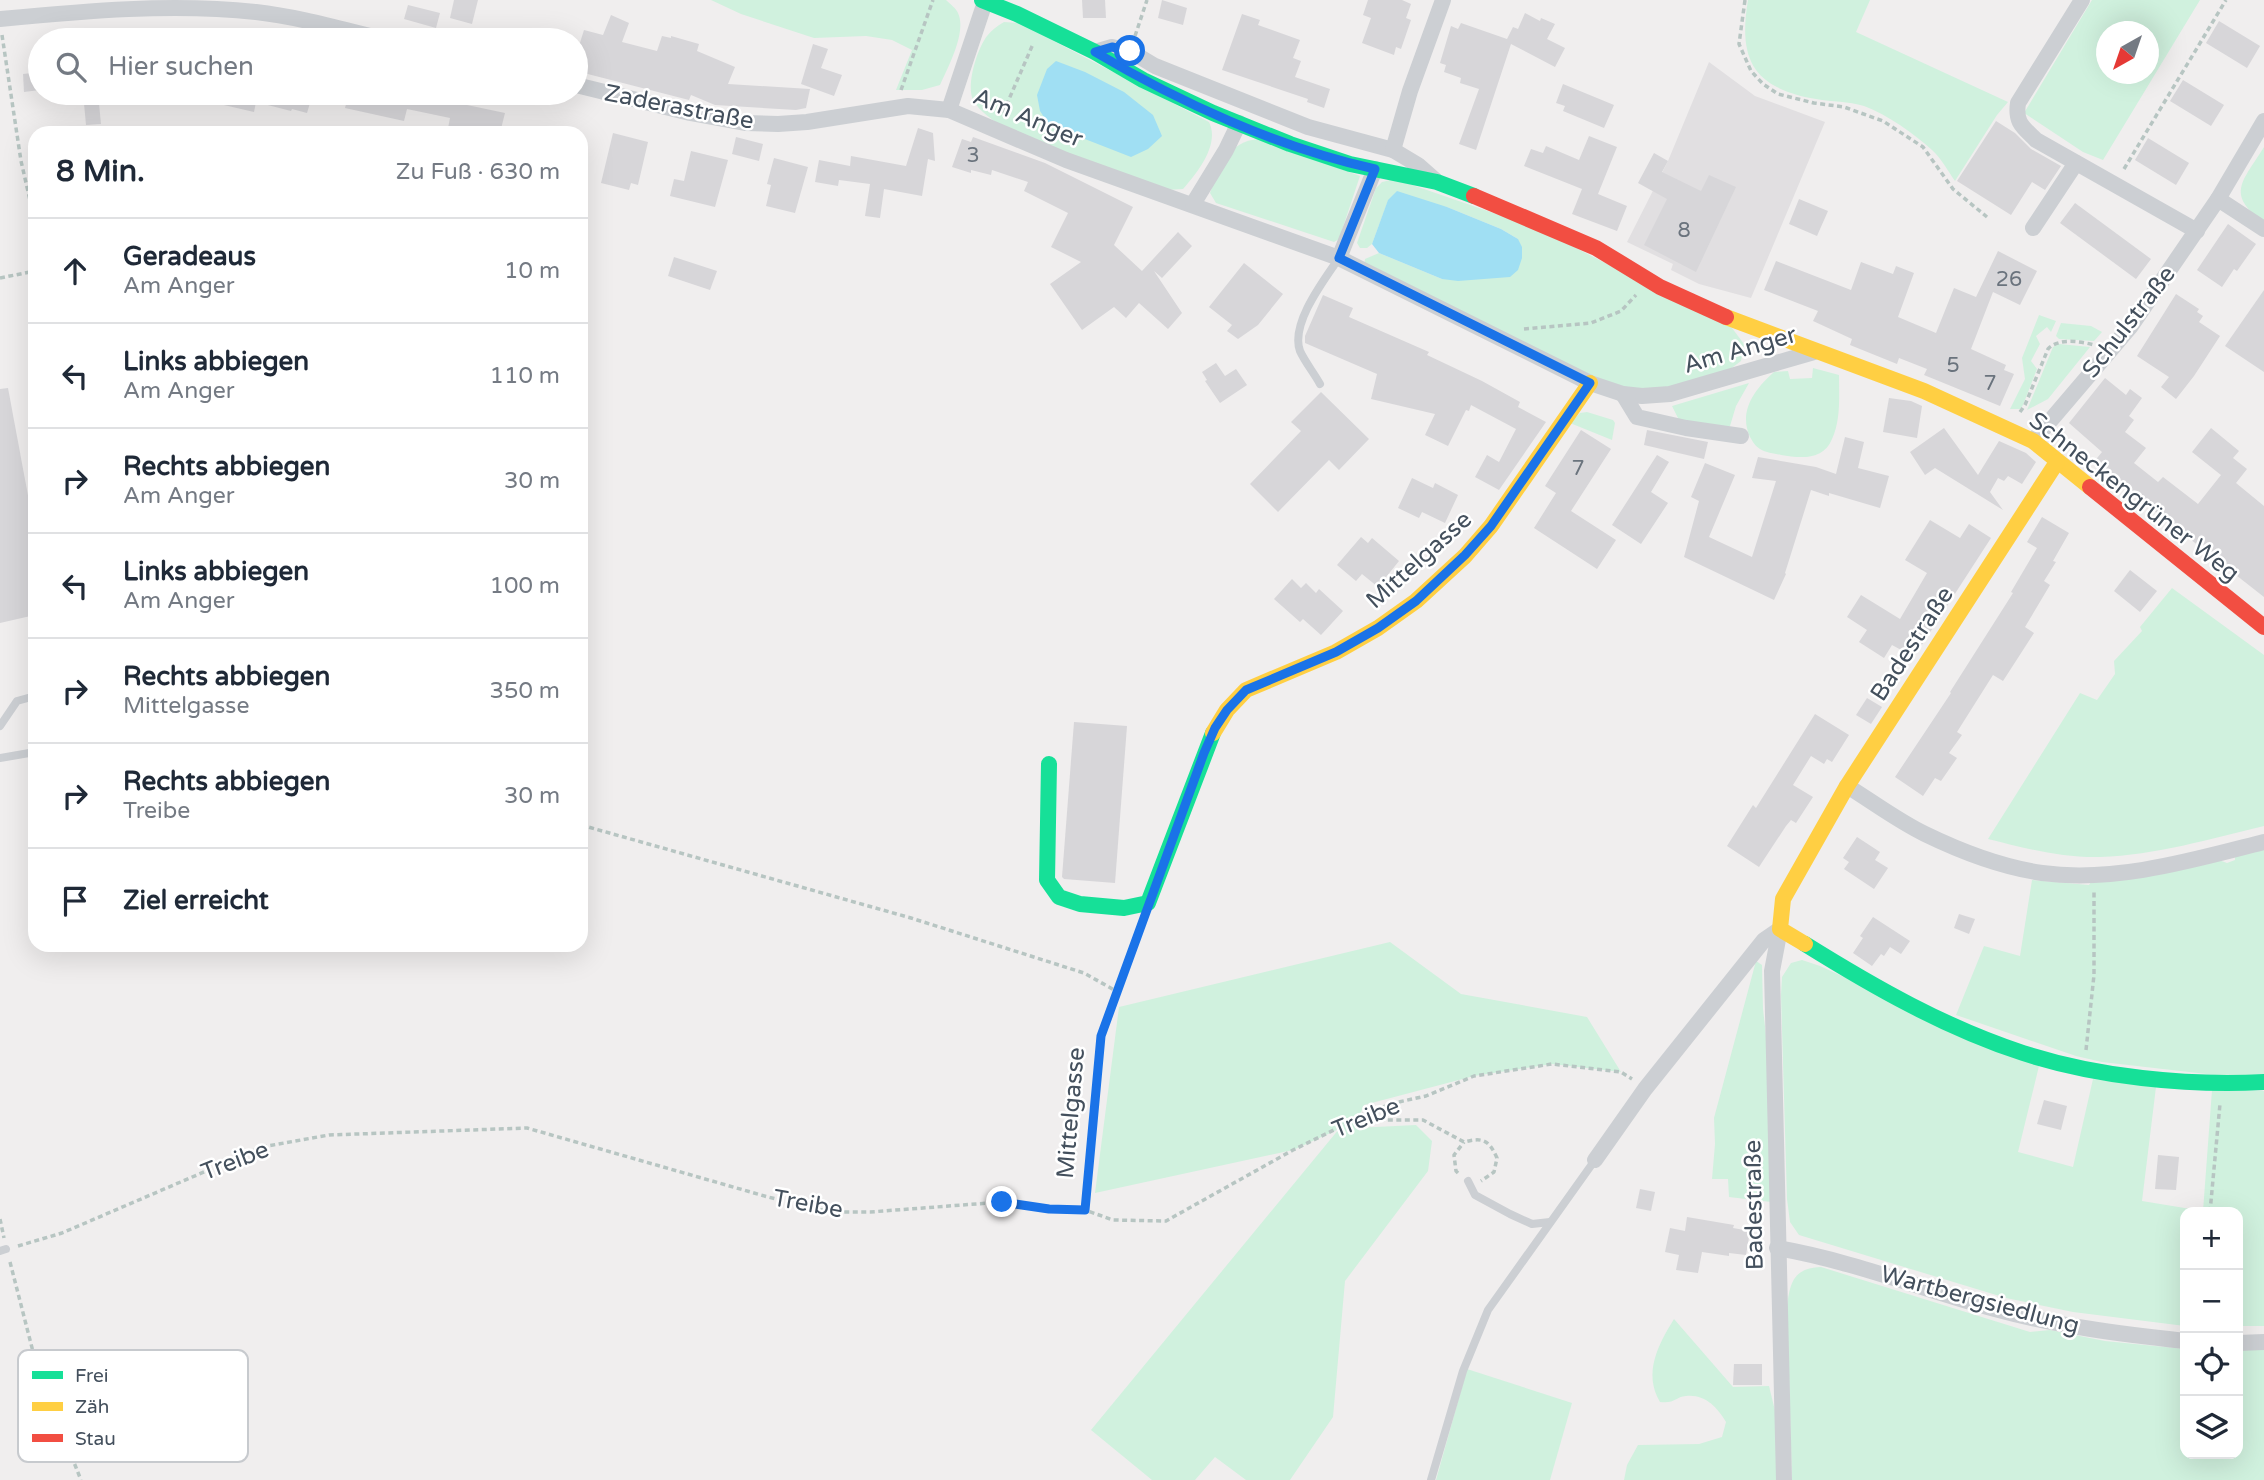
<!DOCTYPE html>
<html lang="de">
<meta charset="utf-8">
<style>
:root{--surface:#fff;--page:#f2f2f3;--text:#1f2937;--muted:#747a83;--line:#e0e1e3}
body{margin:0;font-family:"Varela Round",sans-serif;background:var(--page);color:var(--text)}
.controls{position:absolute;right:21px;bottom:21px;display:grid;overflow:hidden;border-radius:14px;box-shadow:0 7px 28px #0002}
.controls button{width:63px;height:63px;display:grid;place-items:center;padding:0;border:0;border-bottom:2px solid var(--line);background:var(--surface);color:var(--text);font:35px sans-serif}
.compass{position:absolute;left:2096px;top:21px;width:63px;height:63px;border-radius:50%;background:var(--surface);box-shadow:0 7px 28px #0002;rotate:220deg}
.stop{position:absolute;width:21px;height:21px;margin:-16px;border:5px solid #1a73e8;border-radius:50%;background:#fff}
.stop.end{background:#1a73e8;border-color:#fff;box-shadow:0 2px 7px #0008}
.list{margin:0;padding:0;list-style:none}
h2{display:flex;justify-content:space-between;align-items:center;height:91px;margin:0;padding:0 28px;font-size:30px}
h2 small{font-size:23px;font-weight:400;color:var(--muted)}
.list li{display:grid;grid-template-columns:46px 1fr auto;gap:21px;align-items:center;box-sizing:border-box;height:105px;padding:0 28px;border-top:2px solid var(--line)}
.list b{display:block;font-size:26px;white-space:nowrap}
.list p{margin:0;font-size:23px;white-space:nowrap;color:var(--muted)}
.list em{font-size:23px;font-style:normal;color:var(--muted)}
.icon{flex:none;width:38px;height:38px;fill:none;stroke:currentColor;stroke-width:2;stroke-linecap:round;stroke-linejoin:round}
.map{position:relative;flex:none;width:2264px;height:1480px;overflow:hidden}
.search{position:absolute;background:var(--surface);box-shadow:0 7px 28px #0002;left:28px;top:28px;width:560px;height:77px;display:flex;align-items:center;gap:18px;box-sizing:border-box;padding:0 24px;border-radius:38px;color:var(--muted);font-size:26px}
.panel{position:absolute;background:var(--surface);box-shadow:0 7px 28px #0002;left:28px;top:126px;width:560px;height:826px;border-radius:21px}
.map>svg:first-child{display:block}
.education{fill:#e1dfe1}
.green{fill:#d0f1de;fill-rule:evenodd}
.water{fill:#a0dff3}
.building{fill:#d7d6d9}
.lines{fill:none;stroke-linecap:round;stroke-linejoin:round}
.path{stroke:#b7c5c2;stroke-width:3.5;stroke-dasharray:5 3.5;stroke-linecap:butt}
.lane{stroke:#cccfd3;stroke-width:8}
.street{stroke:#cccfd3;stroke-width:16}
.fast{stroke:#16e098;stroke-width:16}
.slow{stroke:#ffcf43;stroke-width:16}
.jam{stroke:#f24e42;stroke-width:16}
.route{stroke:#1a73e8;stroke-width:9}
.labels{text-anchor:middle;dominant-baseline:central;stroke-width:5;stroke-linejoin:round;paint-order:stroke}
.number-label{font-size:21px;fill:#6a737d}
.street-label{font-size:24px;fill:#44505d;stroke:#fff}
.key{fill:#fff;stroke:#c7cace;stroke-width:2}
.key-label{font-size:19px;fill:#44505d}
</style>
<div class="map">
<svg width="2264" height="1480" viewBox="0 0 2264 1480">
<rect width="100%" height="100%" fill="#f0eeee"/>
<!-- education -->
<path class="education" d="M1709,62l46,34 70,26 -74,176 -52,-14 -28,-14 2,-6 -46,-22 41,-81z"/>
<!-- green -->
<g class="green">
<path d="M711,0h235c4,4 10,8 12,13 9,19 -10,54 -18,72l-18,5h-26l16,-40 -20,-10 -26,-4 -52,2 -73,-24z"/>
<path d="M1748,0h122l-14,32 152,70 -11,13 -42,66c-7,-10 -14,-23 -23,-31 -19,-17 -44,-35 -68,-44 -16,-5 -32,-4 -48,-7 -63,-11 -78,-39 -68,-99z"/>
<path d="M2092,0h108l-97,160 -20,-8 -59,-39zM2106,32h42v42h-42z"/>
<path d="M1004,22l15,1 190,99c11,22 -11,50 -26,67l-17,1 -36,-10 -128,-53c-10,-8 -22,-15 -29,-27 -7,-15 4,-51 14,-64 5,-6 10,-10 17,-14z"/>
<path d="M1259,139l101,37 -21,63 -5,3 -118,-39 -6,-10c9,-26 18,-52 49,-54z"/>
<path d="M2264,147v75c-40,-28 -20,-42 0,-75z"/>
<path d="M1395,179l142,49 195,100 12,16 -3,17 -12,9 -64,21 -49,-4 -252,-121 1,-7 14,-6 63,26 76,-40 -17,-10 -54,-22 -59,-6 -16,43 -5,4h-7l-3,-5 19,-55 6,-6z"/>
<path d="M2039,315l17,6 -5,11 -4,-5 -11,9 4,8 -9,17 6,8 -14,36 -3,4h-10l15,-30 -3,-21z"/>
<path d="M2061,323l30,3 11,6 -8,9 -35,-2 -3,-3z"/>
<path d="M2059,344l31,3 -42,52 -21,11 26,-63z"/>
<path d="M1813,368l26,7c0,21 2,45 -7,64 -9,22 -32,19 -51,16 -7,-2 -15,-2 -21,-6 -5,-3 -7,-7 -10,-12 -12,-26 5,-48 24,-65l14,-1 2,8 22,-1z"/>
<path d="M1749,383l-13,23 -6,20 -6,3 -45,-9 -7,-14z"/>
<path d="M1587,412l26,8 2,3 -3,17 -42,-17 10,-10z"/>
<path d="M2172,588l92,67v171c-54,13 -108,29 -164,31 -38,1 -76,-9 -112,-18l92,-146 17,7 18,-26 -1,-13 28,-30 -2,-4z"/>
<path d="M2264,847v227l-40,2 -122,-14 -26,-6 -120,-41 28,-69 36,10 12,-76 57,5 2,-3 125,-23 11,4 8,-3v-3z"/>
<path d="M1390,942l71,52 126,23 34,55 -69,-8 -78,12 -110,29 -9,23 61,-3 16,16 -4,30 -83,110 -12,136 -43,63h-44l-31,-23 -20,23h-43l-61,-50 248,-301 -46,21 -198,43 24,-186z"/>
<path d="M1802,960l18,6 219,100 -21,86 55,15 20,-88 63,8 -14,114 61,10 9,-121 52,1v235h-26v-114h-53v114l-112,-14 -67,-14 -207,-63 -9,-13 -3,-23 -6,-204 1,-18 9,-14z"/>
<path d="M1756,961l6,4 1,44 4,35 4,158 -42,-5 -1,-18h-16l3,-35 -1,-26z"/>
<path d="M1821,1267l209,65 20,-2 55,11 80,8v105h53v-104h26v130h-472l-5,-173c3,-24 6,-39 34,-40z"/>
<path d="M1674,1319l59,68 36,-1 8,33 1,61h-154l3,-15 11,-20 61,-1 23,-7 4,-15c-9,-15 -21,-28 -40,-26 -11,1 -11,8 -26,6 -17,-29 -2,-57 14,-83z"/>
<path d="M1467,1369l105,34 -22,77h-114z"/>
</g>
<!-- water -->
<g class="water">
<path d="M1056,61l29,11 39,20 29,23 9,21 -14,13 -17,8 -82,-32 -9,-14 -3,-16 10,-26z"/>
<path d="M1397,191l50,16 54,22 17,10 4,8v11l-4,12 -8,7 -52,4 -16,-2 -63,-26 -7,-9 16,-44z"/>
</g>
<!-- building -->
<g class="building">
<path d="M454,0h24l-6,24 -22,-6z"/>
<path d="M1082,0h23l1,18h-23z"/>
<path d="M1162,0l25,8 -4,17 -25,-7z"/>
<path d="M1368,0h34l9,4 -5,14 5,2 -10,29 -5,-2 -2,8 -32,-12 9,-25 -8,-3z"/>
<path d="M408,5l32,8 -4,15 -32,-9z"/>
<path d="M1525,13l15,8 1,-3 14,6 -8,15 18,9 -10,19 -44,-23 -35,106 -17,-6 20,-55 -19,-6 1,-5 -17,-6 2,-7 -6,-2 11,-37 7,3 3,-6 46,16 6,-12 5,2z"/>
<path d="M1242,14l18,6 -2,5 42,15 -7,18 8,3 -6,16 35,12 -6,19 -17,-6 1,-3 -86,-29z"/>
<path d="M611,15l18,8 -7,19 35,9 5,-15 9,2v-2l28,8 -2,7 38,16 -7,17 82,5 -4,19 -10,2 -81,-5 -24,-10 -2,5 -113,-29 4,-15 -2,-7 6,-19 19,5z"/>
<path d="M2219,21l41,25 -13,22 -41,-25z"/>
<path d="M813,44l15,5 -7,19 21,7 -8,21 -33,-12z"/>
<path d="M40,72v18l-16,2 -1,-18z"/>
<path d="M2183,80l41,25 -13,21 -41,-25z"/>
<path d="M1563,84l51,21 -10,23 -41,-17 2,-5 -9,-3z"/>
<path d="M83,93h15l3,31 -15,1z"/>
<path d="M198,93h115l-6,20 -15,-4 -1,2 -35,-9 -2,10 -56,-13z"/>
<path d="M349,93h86l-1,5 71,15 -5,20h-53l3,-15 -43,-9 -3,12 -59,-13z"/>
<path d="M1996,121l19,12 16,16 30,17 -16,24 -13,-8 -21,33 -54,-34z"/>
<path d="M918,128l15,5 2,28 -7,-2 -6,37 -38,-7 -4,29 -15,-2 5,-32 -31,-4 -1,6 -23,-4 4,-22 31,6 1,-10 55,10z"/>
<path d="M613,133l35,9 -10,43 -7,-2 -2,7 -28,-7z"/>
<path d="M1589,136l28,11 -19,47 29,12 -10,25 -45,-17 10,-25 -58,-23 7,-17 12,4 3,-7 33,14z"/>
<path d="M736,137l27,7 -4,17 -27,-7z"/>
<path d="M973,137l72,26 88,44 -19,38 28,26 36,-39 14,14 -30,32 -8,-7 28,42 -14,16 -29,-26 -13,15 -12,-11 -32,23 -32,-46 31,-22 -30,-15 17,-34 -44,-22 4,-9 -36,-12 -1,5 -20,-5v3l-19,-6 10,-28 9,3z"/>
<path d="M2148,138l41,25 -13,22 -41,-25z"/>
<path d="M691,151l37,9 -13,47 -45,-11 4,-17 10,2z"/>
<path d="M1654,153l14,8 -6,11 39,19 8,-16 27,12 -40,85 -52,-27 23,-46 -29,-16z"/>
<path d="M774,158l34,9 -13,46 -29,-7 5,-21 -4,-1z"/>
<path d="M1799,199l29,12 -11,25 -28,-12z"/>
<path d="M2075,203l76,56 -15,20 -76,-56z"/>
<path d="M2228,224l28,20 -19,27 -3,-2 -12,18 -25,-17z"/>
<path d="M1998,251l39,20 -17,34 -27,-13 -22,57 35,16 -2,5 10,4 -14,32 -76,-31 3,-6 -28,-11 -2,6 -47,-19 2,-6 -39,-18 5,-10 -54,-21 12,-29 75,29 10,-28 32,12 3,-8 18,7 -16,44 38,16 18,-45 22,9z"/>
<path d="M674,257l43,14 -7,19 -42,-14z"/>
<path d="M1244,263l39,31 -25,31 -20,14 -11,-8 5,-6 -23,-18z"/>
<path d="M2264,290v82l-39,-26z"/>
<path d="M2176,294l23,15 -2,3 6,4 -4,6 21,14 -26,40 -18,23 -15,-12 8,-10 -32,-21z"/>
<path d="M1323,295l30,13 -4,9 80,35 -2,3 55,26 38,21 -2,5 28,15 -47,68 -24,-13 12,-22 12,7 17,-33 -45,-24 -2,6 -3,-1 -18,36 -23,-11 10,-21 -64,-15 6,-25 -72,-31v-7z"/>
<path d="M1216,363l9,13 11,-7 11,16 -27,18 -15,-22 2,-1 -5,-8z"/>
<path d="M2105,378l21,17 4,-6 12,9 -13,18 5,4 -9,12 21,16 -12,15 24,19 5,-5 35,27 23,-29 -29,-23 19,-24 28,23 -6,7 14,11 -11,14 28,23v91l-171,-134 9,-11 -33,-29z"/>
<path d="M8,388l27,145v82l-35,8v-234z"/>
<path d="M1321,392l48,47 -30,31 -10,-10 -51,52 -28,-28 51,-53 -10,-9z"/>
<path d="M1889,398l22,3 11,5 -5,32 -34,-6z"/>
<path d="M1944,428l34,47 21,-34 27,12 10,9 -14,22 -14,-8 -4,5 -6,-3 -8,14 13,18 -68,-42 -10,7 -15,-23z"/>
<path d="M1581,430l30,19 -40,62 45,29 -19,29 -63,-41 22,-35 -11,-7z"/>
<path d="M1647,430l61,12 -4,17 -60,-14z"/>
<path d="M1845,437l19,5 -6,26 31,8 -9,32 -51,-15v3l-18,-6 -26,83 1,1 -12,26 -90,-43 15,-56 -8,-4 14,-34 30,12 -26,62 43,20 24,-76 -24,-3 6,-21 58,10 20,7z"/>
<path d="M1657,455l12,7 -18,30 17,11 -27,41 -29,-19z"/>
<path d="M1412,478l21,10 2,-5 23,12 -13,28 -23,-11 -3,6 -21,-10z"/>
<path d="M2042,517l27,16 -16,28 3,1 -12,19 6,4 -25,42 9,6 -31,48 -10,-6 -36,57 5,3 -13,18 8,5 -16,23 -6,-3 -12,18 -28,-19 56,-84 -1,-1 63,-99 -2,-1 26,-44 -10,-6z"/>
<path d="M1930,520l30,18 9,-14 22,14 -77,119 -22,-12 -8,13 -25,-16 8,-12 -20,-13 14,-22 39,24 27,-46 -22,-13z"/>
<path d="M1361,537l7,6 4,-5 27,23 -21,26 -16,-13 -6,7 -19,-16z"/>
<path d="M2130,570l27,21 -17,21 -26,-21z"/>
<path d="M1292,579l9,9 5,-5 10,10 3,-4 24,22 -22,24 -18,-16 -3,3 -26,-23z"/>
<path d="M1867,698l15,9 -11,17 -15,-9z"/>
<path d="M1815,714l34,21 -17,27 -5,-3 -3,5 -13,-8 -18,29 20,12 -17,26 -5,-3 -5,6 -27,41 -32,-21 26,-41 3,3z"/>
<path d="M1074,722l53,4 -12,157 -51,-4 -2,-2z"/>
<path d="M1857,837l23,15 -5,8 13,8 -14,21 -30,-20 5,-7 -6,-4z"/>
<path d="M1959,914l16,5 -6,15 -15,-6z"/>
<path d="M1873,917l37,24 -9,13 -11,-7 -6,9 -3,-2 -9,12 -19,-13 10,-15 -3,-2z"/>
<path d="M2044,1100l23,6 -6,24 -24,-6z"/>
<path d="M2158,1155l21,2 -3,33 -21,-1z"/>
<path d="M1640,1189l15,3 -4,19 -15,-3z"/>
<path d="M1687,1217l47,8 -1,3 17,3 -4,24 -17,-2v3l-27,-4 -4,21 -22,-3 3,-15 -14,-3 5,-24 15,3z"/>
<path d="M1734,1364h28v21h-29z"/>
</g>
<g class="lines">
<!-- path -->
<g class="path">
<path d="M1745,0l-6,44 12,27 12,13 15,10 36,9 30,4 39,14 40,26 30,42 34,28"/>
<path d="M2,35l19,126 14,61"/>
<path d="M1135,36l12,-36"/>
<path d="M901,90l32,-90"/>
<path d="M1003,113l30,-69"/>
<path d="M2124,169l102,-169"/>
<path d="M0,278l35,-7"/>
<path d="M1524,329l67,-6 30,-12 15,-16"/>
<path d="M2020,412l5,-7 23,-56c10,-11 32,-8 46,-4"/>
<path d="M581,825l330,93 173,55 32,18"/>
<path d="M2086,1050l8,-75v-85"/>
<path d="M1363,1115l18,5h42l41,22c19,-5 25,-2 33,16l-3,14 -13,9"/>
<path d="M1458,1173l-2,-2 -2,-16 10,-13"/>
<path d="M1085,1210l16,-174 39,-110"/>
<path d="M2210,1212l10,-108"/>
<path d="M0,1219l4,19"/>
<path d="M18,1246l44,-13 200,-86 67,-12 198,-7 241,69 63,15h39l132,-10 47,7 36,1 28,10 53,1 127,-71 47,-23 21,-12 33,-12 32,-7 48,-20 78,-12 69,8 11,7"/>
<path d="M10,1262l29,113 42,105"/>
</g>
<!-- lane -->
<g class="lane">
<path d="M1320,384c-6,-11 -15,-22 -20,-33 -10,-27 24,-71 39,-93"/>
<path d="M0,726l17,-25 18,-5"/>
<path d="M0,758l35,-6"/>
<path d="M1468,1181l7,14 35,19 22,10 18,-2"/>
<path d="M0,1251l6,-2"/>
<path d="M1431,1480l32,-109 25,-61 107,-150"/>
</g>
<!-- street -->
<g class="street">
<path d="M2082,0l-64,103c-3,20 5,24 18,37l161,91"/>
<path d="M0,19c85,-8 171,-16 256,-7 44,5 88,18 131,28"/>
<path d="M1095,52l17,-5 18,4 25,15 153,61 85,23 25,15 17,15"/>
<path d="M576,85l114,28 55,10 33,1 29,-2 101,-16 41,4 117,50 273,98 251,125 33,11 19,2 28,-2 144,-42"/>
<path d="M949,110l36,-108"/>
<path d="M1393,150l17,-59 33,-91"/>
<path d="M2218,199l46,30"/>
<path d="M1193,204l33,-54 13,-27"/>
<path d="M2033,228l43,-65"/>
<path d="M1339,258l36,-89"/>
<path d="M1623,394l14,23 49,11 55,8"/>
<path d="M2033,441l98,-115 87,-127 46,-78"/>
<path d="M1847,786c26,16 51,35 78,48 37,18 76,33 117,39 74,10 151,-13 222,-31"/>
<path d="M1595,1160l50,-71 119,-149 16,-11 -8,42 12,509"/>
<path d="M1777,1248c75,13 145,41 218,61 62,17 126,25 190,32"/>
<path d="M2238,1343l26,-1"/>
</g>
<!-- fast -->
<g class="fast">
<path d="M982,0l35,14 78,38 48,28 70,33 77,31 60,20 87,18 37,14"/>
<path d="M1049,764l-2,116 12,17 21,7 44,4 24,-5 65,-170"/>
<path d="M1805,944c69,43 141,84 218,109 74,24 163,33 241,29"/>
</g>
<!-- slow -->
<g class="slow">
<path d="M1726,317l198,74 109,50 57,46"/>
<path d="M1213,733l14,-23 19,-20 90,-38 42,-24 38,-27 49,-45 26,-30 99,-143"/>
<path d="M1805,944l-25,-15 3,-30 64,-113 210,-324"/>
</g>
<!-- jam -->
<g class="jam">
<path d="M1474,196l122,52 64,39 66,30"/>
<path d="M2090,487l174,140"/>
</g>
</g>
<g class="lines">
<!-- route -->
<path class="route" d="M1002,1202l47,7 36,1 16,-174 103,-283 11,-25 12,-18 19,-20 90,-38 42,-24 38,-27 49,-46 26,-29 99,-143 -251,-125 36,-89c-96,-21 -196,-67 -280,-117l17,-5 18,4"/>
</g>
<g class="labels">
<!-- number labels -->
<g class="number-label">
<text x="973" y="155">3</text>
<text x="1684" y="230">8</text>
<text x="2009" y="279">26</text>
<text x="1953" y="365">5</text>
<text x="1990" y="383">7</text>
<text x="1578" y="468">7</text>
</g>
<!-- street labels -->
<g class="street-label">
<text transform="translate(679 107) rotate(11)">Zaderastraße</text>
<text transform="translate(1028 118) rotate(23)">Am Anger</text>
<text transform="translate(2129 322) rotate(-52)">Schulstraße</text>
<text transform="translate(1740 350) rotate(-16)">Am Anger</text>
<text transform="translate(2134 497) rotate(38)">Schneckengrüner Weg</text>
<text transform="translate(1419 560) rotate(-42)">Mittelgasse</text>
<text transform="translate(1912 644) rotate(-57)">Badestraße</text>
<text transform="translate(1071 1113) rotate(-85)">Mittelgasse</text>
<text transform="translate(1366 1118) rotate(-22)">Treibe</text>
<text transform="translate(235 1161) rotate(-21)">Treibe</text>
<text transform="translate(808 1204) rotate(10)">Treibe</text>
<text transform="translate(1754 1205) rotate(-91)">Badestraße</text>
<text transform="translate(1980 1300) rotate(15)">Wartbergsiedlung</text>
</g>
</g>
<!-- legend -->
<rect x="18" y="1350" width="230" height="112" rx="10" class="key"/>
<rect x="32" y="1371" width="31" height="8" fill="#16e098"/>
<rect x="32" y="1402" width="31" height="9" fill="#ffcf43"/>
<rect x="32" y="1434" width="31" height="8" fill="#f24e42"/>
<g class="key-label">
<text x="75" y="1382">Frei</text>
<text x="75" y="1413">Zäh</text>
<text x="75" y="1445">Stau</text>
</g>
</svg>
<div class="controls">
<button>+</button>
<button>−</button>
<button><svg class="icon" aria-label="locate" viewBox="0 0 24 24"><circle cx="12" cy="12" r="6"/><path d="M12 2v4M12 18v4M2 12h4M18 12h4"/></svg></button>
<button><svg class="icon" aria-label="layers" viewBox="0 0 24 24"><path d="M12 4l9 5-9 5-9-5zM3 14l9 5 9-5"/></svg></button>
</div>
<svg class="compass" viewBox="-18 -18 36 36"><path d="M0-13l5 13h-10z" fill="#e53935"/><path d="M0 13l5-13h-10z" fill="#747a83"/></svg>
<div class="stop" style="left:1130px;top:51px"></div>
<div class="stop end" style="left:1002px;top:1202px"></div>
<div class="search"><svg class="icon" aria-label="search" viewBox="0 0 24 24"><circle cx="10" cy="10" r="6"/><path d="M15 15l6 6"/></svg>Hier suchen</div>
<section class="panel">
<h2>8 Min.<small>Zu Fuß · 630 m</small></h2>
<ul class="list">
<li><svg class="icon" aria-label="ahead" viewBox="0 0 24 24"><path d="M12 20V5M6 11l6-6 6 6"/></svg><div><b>Geradeaus</b><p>Am Anger</p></div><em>10 m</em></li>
<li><svg class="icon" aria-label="left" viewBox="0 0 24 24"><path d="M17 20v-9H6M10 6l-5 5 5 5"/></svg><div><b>Links abbiegen</b><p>Am Anger</p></div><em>110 m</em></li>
<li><svg class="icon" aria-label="right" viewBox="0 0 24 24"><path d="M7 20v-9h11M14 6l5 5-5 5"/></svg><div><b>Rechts abbiegen</b><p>Am Anger</p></div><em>30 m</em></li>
<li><svg class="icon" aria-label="left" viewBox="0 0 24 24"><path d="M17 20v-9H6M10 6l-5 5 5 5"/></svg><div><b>Links abbiegen</b><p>Am Anger</p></div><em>100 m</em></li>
<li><svg class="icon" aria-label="right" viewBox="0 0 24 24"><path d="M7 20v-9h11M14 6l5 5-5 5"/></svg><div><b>Rechts abbiegen</b><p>Mittelgasse</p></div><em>350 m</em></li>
<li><svg class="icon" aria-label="right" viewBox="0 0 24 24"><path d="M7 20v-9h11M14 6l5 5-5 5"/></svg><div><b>Rechts abbiegen</b><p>Treibe</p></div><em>30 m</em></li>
<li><svg class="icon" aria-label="arrive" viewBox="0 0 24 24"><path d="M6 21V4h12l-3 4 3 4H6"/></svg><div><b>Ziel erreicht</b></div></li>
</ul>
</section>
</div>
